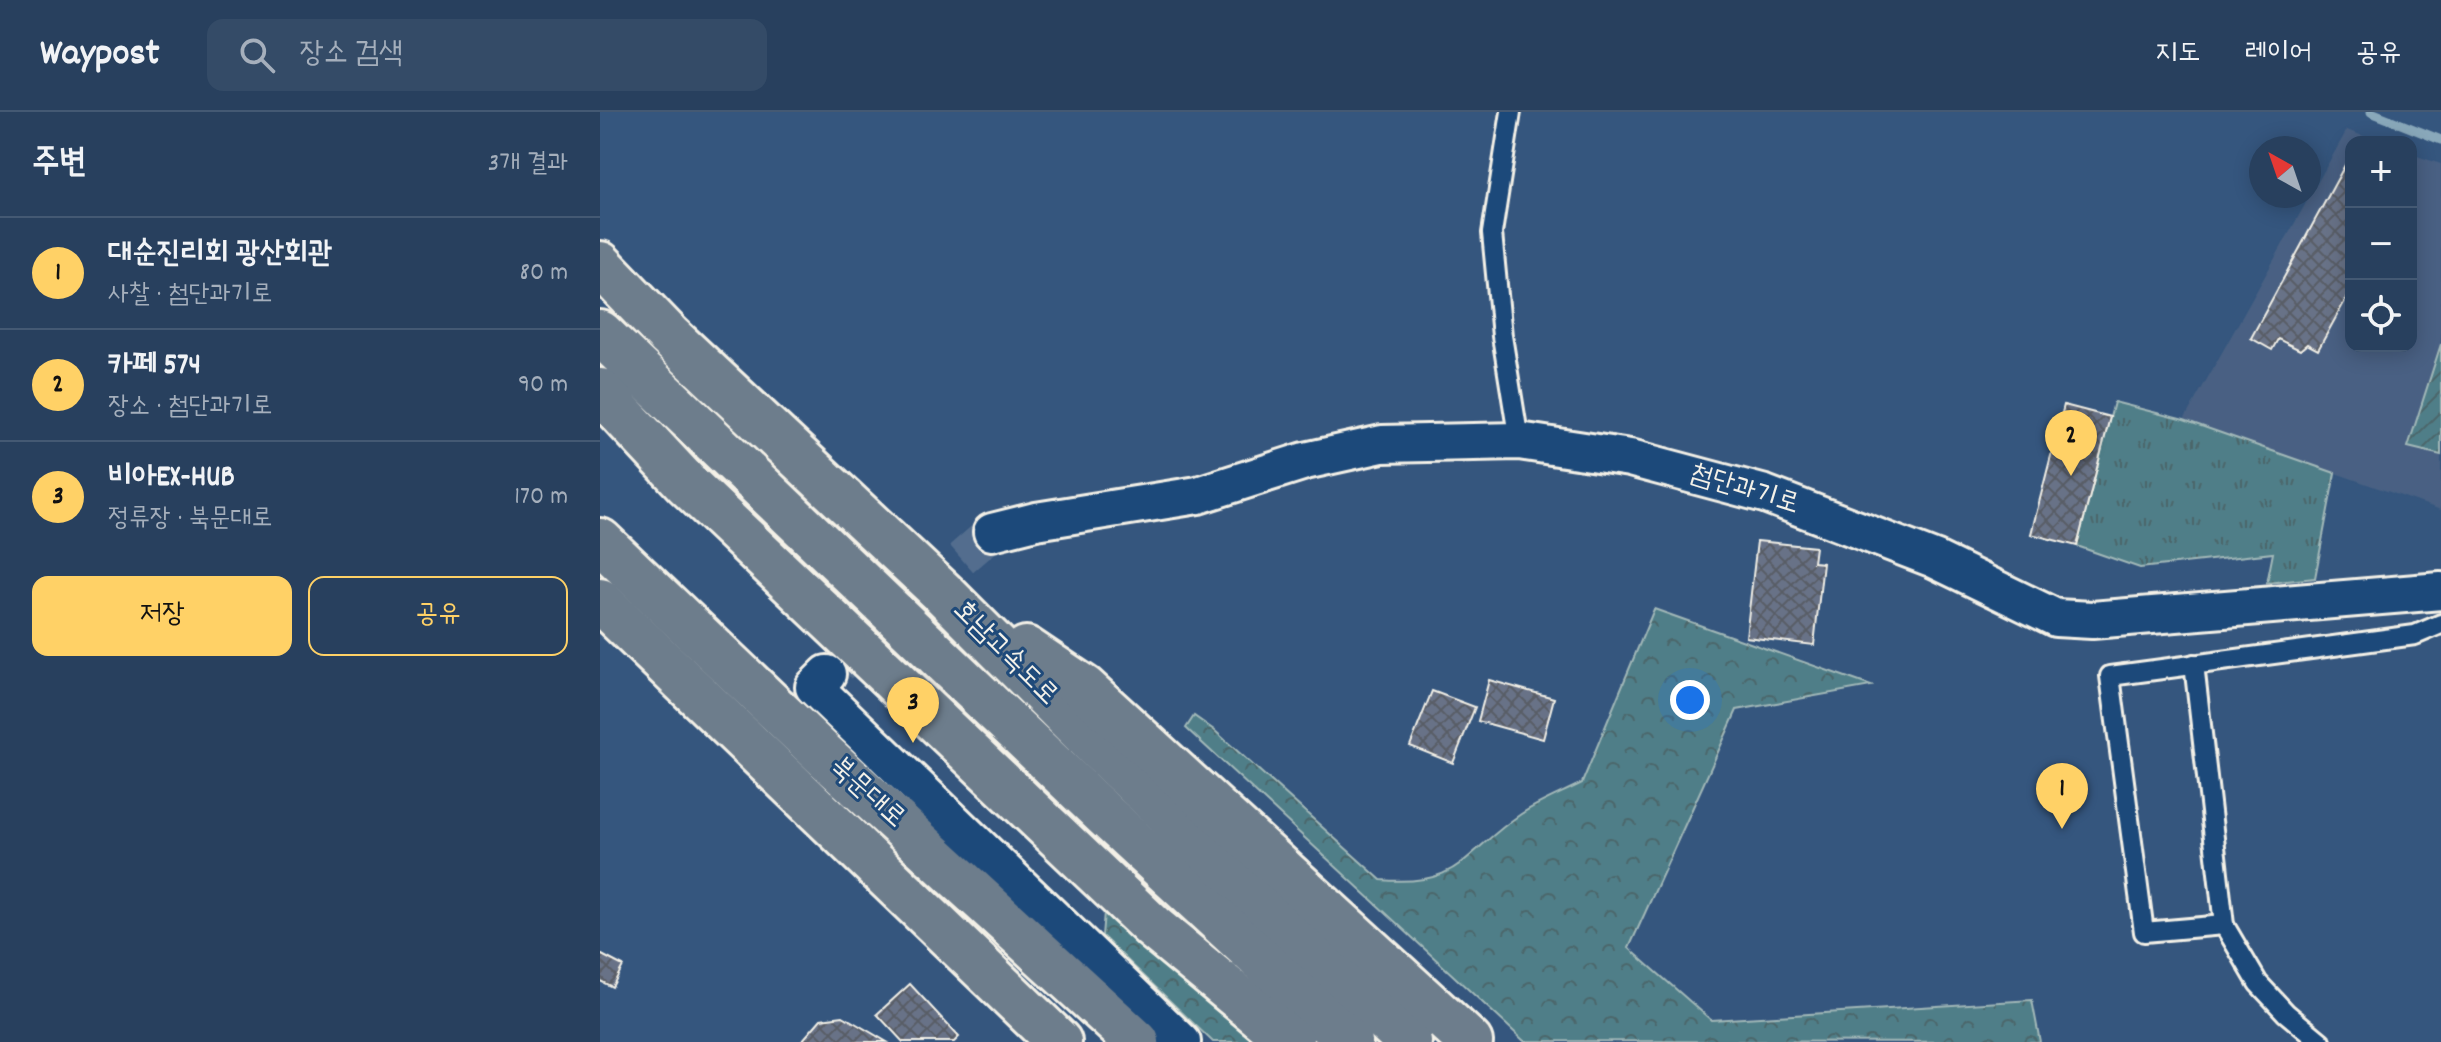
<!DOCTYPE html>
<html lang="ko">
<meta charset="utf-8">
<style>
:root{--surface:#28405e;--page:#344b67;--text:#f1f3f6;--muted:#a5afbc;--line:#445973;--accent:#ffd166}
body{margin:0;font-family:Dekko,"Poor Story",sans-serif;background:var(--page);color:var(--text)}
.controls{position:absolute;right:24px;top:24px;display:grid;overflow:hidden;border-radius:16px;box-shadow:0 4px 20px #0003}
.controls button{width:72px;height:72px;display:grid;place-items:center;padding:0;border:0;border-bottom:2px solid var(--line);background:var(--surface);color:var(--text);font:40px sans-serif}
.compass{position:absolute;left:1649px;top:24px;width:72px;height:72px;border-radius:50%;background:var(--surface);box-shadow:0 4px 20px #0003;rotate:320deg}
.you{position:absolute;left:1090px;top:588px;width:28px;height:28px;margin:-20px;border:6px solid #fff;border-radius:50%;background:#1a73e8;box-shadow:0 0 0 12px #1a73e833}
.badge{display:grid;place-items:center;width:52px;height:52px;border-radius:50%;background:var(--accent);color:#111;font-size:26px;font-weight:700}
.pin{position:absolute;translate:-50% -66px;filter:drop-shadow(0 2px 4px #0008)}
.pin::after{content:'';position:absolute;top:42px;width:28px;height:24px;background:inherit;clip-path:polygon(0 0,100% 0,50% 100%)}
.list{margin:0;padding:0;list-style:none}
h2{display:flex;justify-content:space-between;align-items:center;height:104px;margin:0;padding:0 32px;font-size:34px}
h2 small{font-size:26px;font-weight:400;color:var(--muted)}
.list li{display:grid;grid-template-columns:52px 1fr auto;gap:24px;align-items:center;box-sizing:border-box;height:112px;padding:0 32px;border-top:2px solid var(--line)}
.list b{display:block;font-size:30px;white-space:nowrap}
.list p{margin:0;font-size:26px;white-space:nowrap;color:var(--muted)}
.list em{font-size:26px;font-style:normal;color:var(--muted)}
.actions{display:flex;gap:16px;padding:24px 32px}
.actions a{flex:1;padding:18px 0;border:2px solid var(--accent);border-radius:16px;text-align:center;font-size:28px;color:var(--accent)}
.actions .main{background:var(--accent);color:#111}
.icon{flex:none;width:44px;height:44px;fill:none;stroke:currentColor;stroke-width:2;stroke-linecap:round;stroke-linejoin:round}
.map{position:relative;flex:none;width:1841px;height:930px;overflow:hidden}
header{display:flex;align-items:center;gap:48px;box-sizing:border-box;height:112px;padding:0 40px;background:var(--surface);border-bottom:2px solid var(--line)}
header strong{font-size:38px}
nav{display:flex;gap:44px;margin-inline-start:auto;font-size:28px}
.search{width:560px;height:72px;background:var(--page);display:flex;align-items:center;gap:20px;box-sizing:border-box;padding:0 28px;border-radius:16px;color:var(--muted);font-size:30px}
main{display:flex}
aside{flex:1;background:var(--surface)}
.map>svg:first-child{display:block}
.built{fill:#486183}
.forest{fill:url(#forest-crowns);stroke:#a2b8b8;stroke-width:2}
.park{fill:url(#park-tufts);stroke:#a2b8b8;stroke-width:2}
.garden{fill:url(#garden-furrows);stroke:#a2b8b8;stroke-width:2}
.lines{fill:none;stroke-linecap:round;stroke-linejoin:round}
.stream{stroke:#89a8ba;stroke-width:9}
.building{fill:url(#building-cross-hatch);stroke:#f4f1e8;stroke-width:2}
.minor-tunnel{stroke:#526d8e;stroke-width:36;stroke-dasharray:36 18;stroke-linecap:butt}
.service-casing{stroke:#f4f1e8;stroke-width:24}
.minor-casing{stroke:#f4f1e8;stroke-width:42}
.primary-casing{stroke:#f4f1e8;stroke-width:50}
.motorway-casing{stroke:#f4f1e8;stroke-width:50}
.service{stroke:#1f4a7a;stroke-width:18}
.minor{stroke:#1f4a7a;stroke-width:36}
.primary{stroke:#6d7d8c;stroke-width:44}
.motorway{stroke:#6d7d8c;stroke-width:44}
.labels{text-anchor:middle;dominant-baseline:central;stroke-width:6;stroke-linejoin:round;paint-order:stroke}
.street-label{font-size:28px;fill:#f4f1e8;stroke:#1f4a7a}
</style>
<header>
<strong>Waypost</strong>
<div class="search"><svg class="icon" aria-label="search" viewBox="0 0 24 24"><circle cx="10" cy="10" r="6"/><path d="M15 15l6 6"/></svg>장소 검색</div>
<nav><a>지도</a><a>레이어</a><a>공유</a></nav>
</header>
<main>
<aside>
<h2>주변<small>3개 결과</small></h2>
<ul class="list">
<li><span class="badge">1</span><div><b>대순진리회 광산회관</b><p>사찰 · 첨단과기로</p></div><em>80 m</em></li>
<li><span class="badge">2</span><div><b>카페 574</b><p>장소 · 첨단과기로</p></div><em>90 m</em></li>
<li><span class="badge">3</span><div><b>비아EX-HUB</b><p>정류장 · 북문대로</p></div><em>170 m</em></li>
</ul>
<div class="actions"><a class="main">저장</a><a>공유</a></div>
</aside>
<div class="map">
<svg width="1841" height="930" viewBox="0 0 1841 930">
<defs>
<pattern id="forest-crowns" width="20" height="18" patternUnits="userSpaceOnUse" patternTransform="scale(2)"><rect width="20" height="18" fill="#4f7e88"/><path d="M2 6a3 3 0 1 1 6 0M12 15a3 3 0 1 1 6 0" fill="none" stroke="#4c666a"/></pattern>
<pattern id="park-tufts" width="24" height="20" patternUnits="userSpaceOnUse" patternTransform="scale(2)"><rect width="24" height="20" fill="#4f7e88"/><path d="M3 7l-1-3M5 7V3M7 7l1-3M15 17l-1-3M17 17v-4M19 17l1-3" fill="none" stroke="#4c666a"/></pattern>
<pattern id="garden-furrows" width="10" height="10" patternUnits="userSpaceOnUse" patternTransform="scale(2)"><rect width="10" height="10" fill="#4f7e88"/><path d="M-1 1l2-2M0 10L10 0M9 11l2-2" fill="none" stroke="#4c666a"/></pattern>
<pattern id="building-cross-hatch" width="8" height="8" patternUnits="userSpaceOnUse" patternTransform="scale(2)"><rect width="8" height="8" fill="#687287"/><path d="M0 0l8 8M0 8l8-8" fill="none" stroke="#585d66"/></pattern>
</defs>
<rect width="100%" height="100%" fill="#35567e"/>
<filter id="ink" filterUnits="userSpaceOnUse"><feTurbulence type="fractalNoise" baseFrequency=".0125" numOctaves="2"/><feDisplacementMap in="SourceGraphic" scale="16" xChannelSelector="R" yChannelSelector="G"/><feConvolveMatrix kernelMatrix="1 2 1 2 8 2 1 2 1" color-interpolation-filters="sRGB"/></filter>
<g filter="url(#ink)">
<!-- built -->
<path class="built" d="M1747,18l32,12h-28v204h60v-192l30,10v346l-257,-90z"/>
<!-- forest -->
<g class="forest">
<path d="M1054,497l217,77 -134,24 -108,238 82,72 321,-20 8,42 -516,-1 -338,-313 8,-12 20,14 167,150c80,7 82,-27 140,-66 18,-12 41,-21 61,-31z"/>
<path d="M504,800l160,130h-51l-111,-106z"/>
</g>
<!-- park -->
<path class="park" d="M1514,290l70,18 151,53 -20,105 -48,5 6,-30 -133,15 -63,-22z"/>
<!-- garden -->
<path class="garden" d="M1841,232v111l-33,-8z"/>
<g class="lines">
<!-- stream -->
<path class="stream" d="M1771,0l70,28"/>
</g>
<!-- building -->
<g class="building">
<path d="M1745,53l6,4v121l-33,60 -11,-6 -7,6 -22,-11 -6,11 -21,-12z"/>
<path d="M1464,293l46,12 -33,129 -46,-12z"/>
<path d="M1157,429l58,6 -2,15 10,1 -9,82 -68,-8z"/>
<path d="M889,568l65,18 -11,41 -65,-18z"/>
<path d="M832,579l43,16 -22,56 -43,-17z"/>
<path d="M0,842l23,12 -11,21 -12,-6z"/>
<path d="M310,872l49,53 -5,5h-51l-26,-28z"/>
<path d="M243,904l44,26h-86l20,-23z"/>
</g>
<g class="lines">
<!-- minor-tunnel -->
<path class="minor-tunnel" d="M239,553l153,-133"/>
<!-- service casing -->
<g class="service-casing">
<g id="service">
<path d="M911,0l-19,121 10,103 17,105"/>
<path d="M1594,552l30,261 34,58 28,30 35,29"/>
<path d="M1624,813l-80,7 -34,-256 305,-41 26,-11"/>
</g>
</g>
<!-- minor casing -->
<g class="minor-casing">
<g id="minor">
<path d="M392,420l44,-11 162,-26 107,-34 77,-17 137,-3 111,17 135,36 169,65 122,59 36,2 349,-29"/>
<path d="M227,562l-13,13 368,355"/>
</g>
</g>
<!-- primary casing -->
<g class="primary-casing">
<g id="primary">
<path d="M0,429l224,214 313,287"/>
<path d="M0,489l459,441"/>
</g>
</g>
<!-- motorway casing -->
<g class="motorway-casing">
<g id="motorway">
<path d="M0,152l69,72 275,258 151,151 314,297"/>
<path d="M0,221l505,482 245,227"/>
<path d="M0,279l86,92 467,444 139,115"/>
<path d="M426,537l58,39 386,354"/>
</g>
</g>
<!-- service -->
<use href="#service" class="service"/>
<!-- minor -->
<use href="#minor" class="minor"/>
<!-- primary -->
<use href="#primary" class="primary"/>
<!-- motorway -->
<use href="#motorway" class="motorway"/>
</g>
</g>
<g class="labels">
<!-- street labels -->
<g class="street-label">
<text transform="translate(1144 379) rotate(17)">첨단과기로</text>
<text transform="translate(404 542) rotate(45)">호남고속도로</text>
<text transform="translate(266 682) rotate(42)">북문대로</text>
</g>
</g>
</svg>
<div class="controls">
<button>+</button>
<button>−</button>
<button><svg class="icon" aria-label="locate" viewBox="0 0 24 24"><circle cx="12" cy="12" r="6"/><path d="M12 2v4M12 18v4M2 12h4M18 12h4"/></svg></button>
</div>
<svg class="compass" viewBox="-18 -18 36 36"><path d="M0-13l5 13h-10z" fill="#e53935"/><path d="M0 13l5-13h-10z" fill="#a5afbc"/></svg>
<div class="you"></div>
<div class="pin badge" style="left:1462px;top:717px">1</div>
<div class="pin badge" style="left:1471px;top:364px">2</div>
<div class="pin badge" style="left:313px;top:631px">3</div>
</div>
</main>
